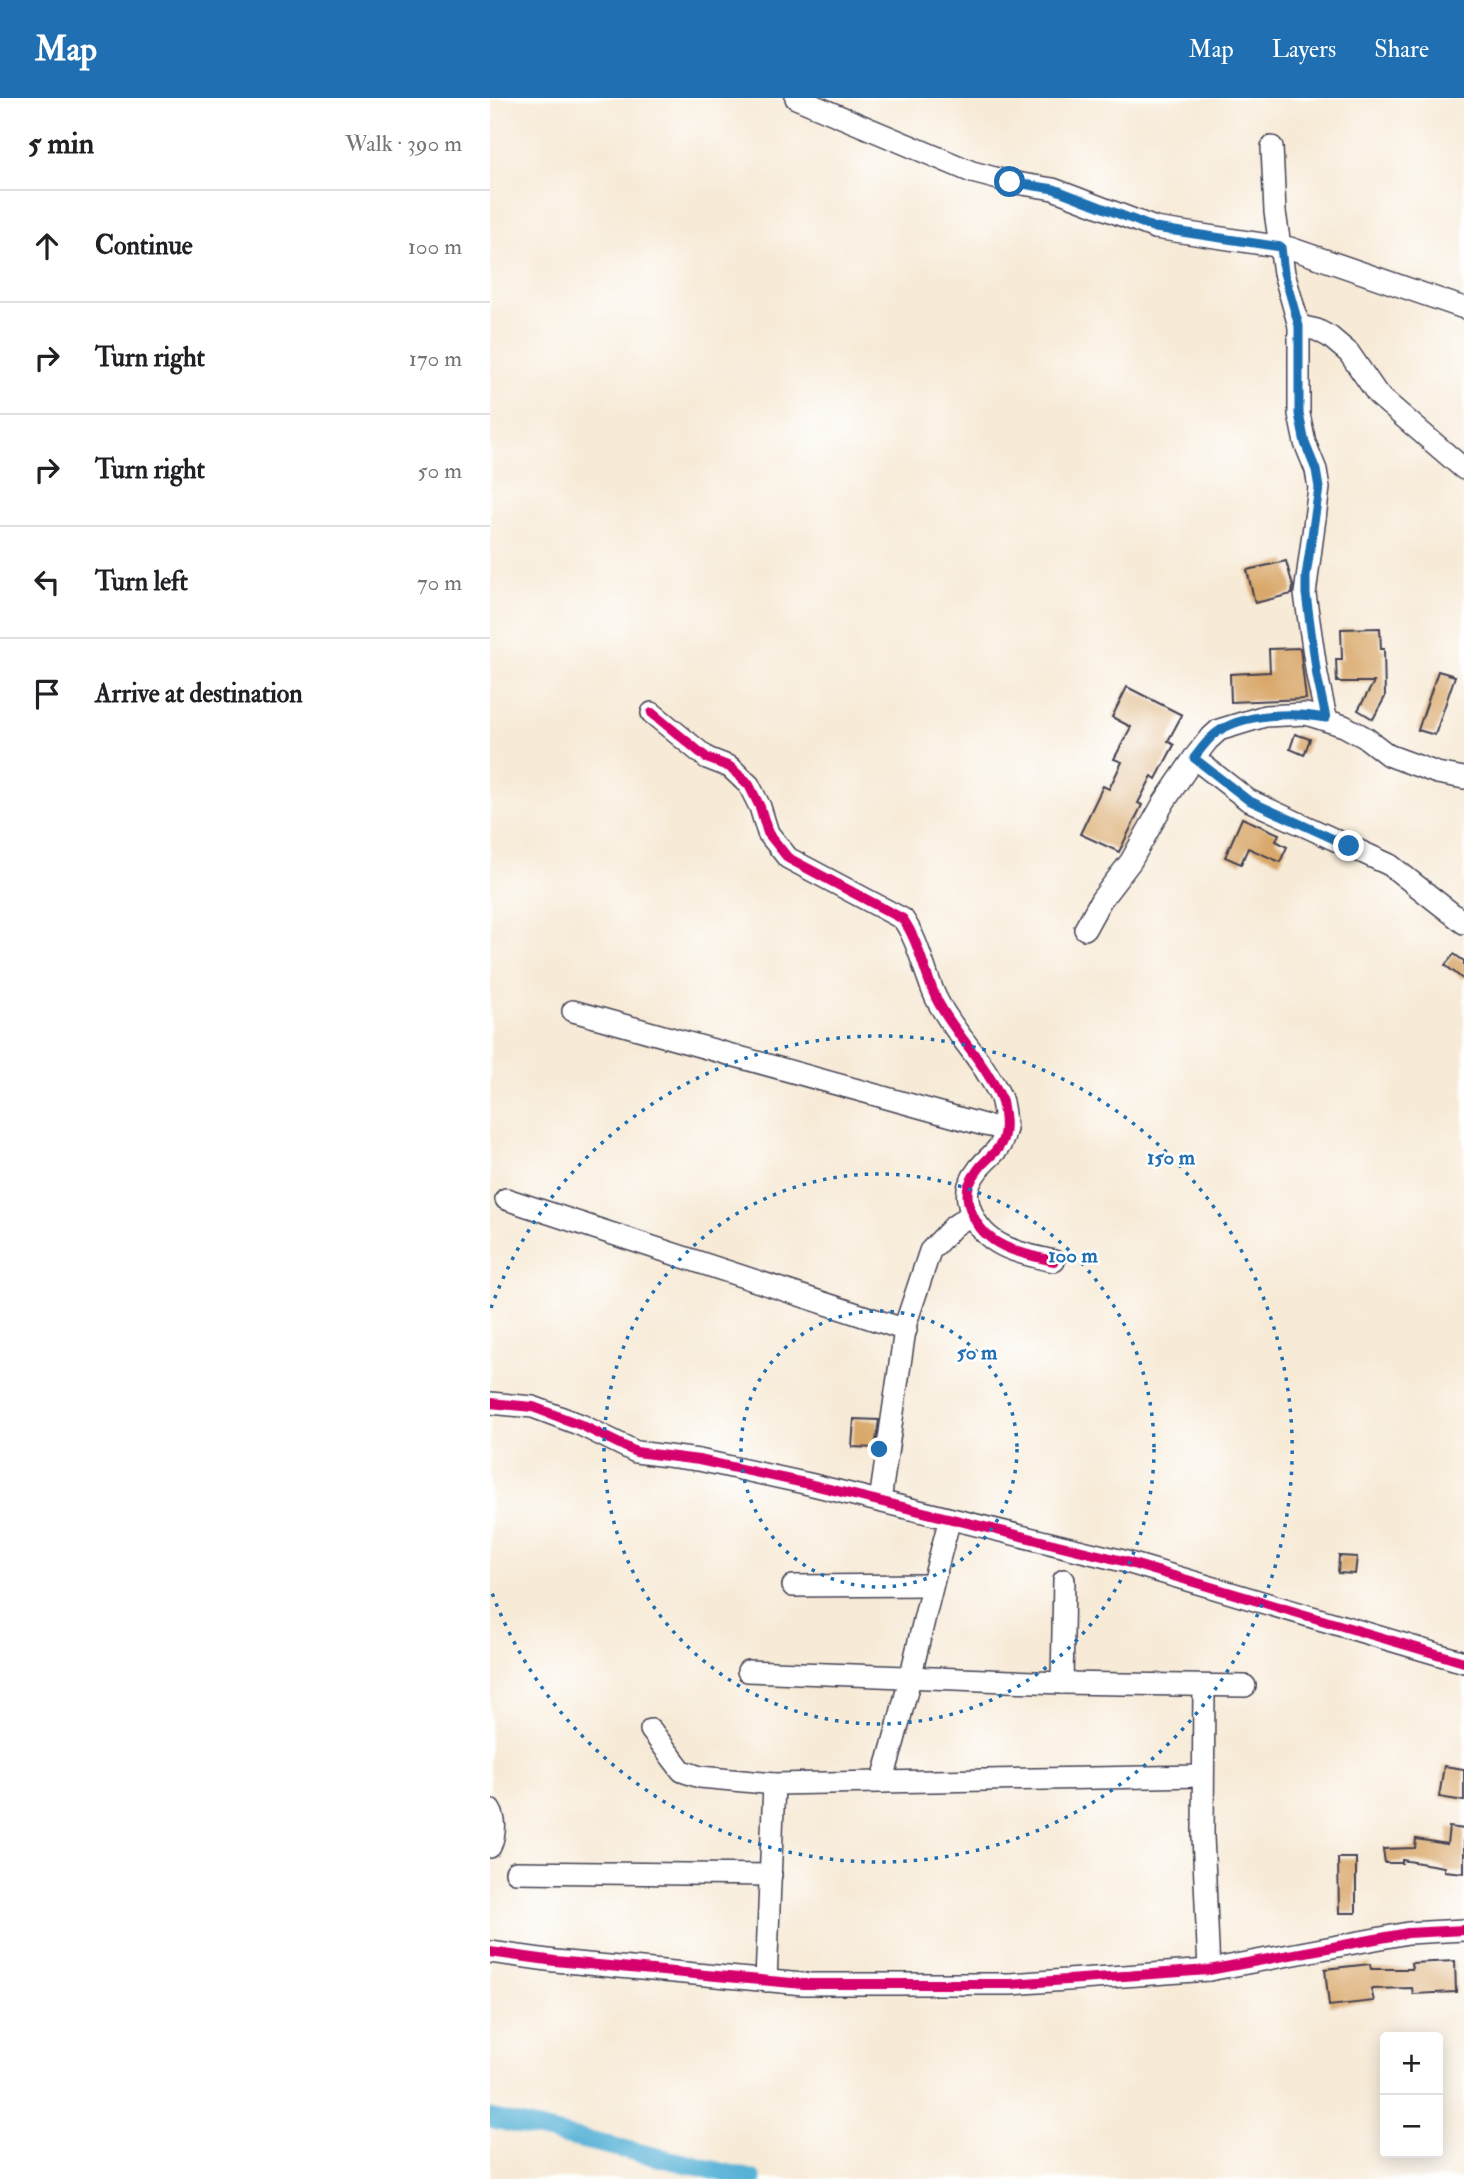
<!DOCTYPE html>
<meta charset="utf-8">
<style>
:root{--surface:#fff;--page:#f6f6f6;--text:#202124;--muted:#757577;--line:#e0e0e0;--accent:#1f6fb2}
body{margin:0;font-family:"IM FELL Double Pica",serif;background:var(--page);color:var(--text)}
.controls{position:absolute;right:21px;bottom:21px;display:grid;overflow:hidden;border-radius:7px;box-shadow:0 4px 18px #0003}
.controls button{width:63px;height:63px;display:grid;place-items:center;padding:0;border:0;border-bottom:2px solid var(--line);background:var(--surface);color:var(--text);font:35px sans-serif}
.stop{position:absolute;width:21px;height:21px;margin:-16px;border:5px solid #1f6fb2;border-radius:50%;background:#fff}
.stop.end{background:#1f6fb2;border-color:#fff;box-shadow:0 2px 7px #0008}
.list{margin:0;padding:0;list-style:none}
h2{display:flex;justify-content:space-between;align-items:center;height:91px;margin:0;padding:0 28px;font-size:30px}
h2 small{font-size:23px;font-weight:400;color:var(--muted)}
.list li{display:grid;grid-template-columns:46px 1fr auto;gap:21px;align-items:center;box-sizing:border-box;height:112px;padding:0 28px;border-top:2px solid var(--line)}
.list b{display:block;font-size:26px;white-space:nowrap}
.list em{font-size:23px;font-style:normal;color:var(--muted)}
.icon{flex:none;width:38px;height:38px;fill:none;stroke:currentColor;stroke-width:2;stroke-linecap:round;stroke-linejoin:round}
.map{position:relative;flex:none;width:974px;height:2081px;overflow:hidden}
header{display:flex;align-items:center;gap:42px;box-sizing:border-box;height:98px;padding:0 35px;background:var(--accent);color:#fff}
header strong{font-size:33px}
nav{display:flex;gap:38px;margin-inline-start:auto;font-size:24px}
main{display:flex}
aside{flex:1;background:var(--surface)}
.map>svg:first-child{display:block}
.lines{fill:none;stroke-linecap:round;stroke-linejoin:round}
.canal{stroke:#59b2d6;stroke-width:19}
.building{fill:#d9a86a}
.minor-casing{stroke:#424052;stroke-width:24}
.minor{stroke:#fff;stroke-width:21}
.cycleway-casing{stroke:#fff;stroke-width:15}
.cycleway{stroke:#d6006c;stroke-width:10}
.route{stroke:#1f6fb2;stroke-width:9}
.ring{fill:none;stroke:#1f6fb2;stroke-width:3.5;stroke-dasharray:3.5 7}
.centre{fill:#1f6fb2;stroke:#fff;stroke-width:3.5}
.ring-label{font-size:21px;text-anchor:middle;font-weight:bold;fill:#1f6fb2;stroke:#fff;stroke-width:5;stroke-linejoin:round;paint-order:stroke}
</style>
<header>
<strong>Map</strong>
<nav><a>Map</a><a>Layers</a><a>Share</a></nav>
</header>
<main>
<aside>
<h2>5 min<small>Walk · 390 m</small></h2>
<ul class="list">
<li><svg class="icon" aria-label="ahead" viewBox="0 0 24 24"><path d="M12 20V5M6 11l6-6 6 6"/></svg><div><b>Continue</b></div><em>100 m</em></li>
<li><svg class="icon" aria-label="right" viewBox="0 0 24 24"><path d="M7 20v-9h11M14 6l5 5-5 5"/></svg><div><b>Turn right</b></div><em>170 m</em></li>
<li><svg class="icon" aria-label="right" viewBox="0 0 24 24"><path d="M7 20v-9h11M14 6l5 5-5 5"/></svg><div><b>Turn right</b></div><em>50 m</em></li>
<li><svg class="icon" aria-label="left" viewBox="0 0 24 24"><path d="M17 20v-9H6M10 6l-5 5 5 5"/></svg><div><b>Turn left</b></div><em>70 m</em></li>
<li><svg class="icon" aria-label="arrive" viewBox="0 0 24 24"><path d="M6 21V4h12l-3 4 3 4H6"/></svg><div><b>Arrive at destination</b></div></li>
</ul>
</aside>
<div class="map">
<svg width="974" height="2081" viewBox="0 0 974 2081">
<rect width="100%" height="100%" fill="#fff"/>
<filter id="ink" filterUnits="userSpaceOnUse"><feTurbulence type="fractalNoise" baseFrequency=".0143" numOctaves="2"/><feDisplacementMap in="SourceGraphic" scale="14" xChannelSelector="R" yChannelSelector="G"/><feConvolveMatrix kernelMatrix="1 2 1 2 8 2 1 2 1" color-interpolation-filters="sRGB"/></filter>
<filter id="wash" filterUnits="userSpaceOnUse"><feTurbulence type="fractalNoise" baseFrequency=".00686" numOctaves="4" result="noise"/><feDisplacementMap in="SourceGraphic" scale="28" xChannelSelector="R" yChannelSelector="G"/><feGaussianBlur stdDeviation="1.57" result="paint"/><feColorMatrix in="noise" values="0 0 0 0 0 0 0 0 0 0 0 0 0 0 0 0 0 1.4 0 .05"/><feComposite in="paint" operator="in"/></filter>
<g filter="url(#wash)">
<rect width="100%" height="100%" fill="#f7ead6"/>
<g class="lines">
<!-- canal -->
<path class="canal" d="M0,2020l262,61"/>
</g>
<g id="blocks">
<!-- building -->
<g class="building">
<path d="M796,463l7,25 -1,8 -37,9 -8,-33z"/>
<path d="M890,530l1,21h3l1,48 -12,22 -15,-9 16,-28h-37l-1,-23h6l-1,-30z"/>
<path d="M810,550l6,51 -75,3 -1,-28 40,-2 -1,-23z"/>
<path d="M948,573l17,5 -20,59 -17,-5z"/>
<path d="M637,589l55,28 -14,26 6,4 -18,34 -4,-3 -14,27 4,2 -23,47 -39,-18 23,-48 6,3 13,-27 -8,-3 17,-32 -19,-10z"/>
<path d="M805,636l15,5 -6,16 -14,-6z"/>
<path d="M752,720l37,16 -3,7 11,6 -7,15 -32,-14 -7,16 -16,-7z"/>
<path d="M964,856l10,7v19l-19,-15z"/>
<path d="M364,1321l25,1 -4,28 -23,-1z"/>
<path d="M849,1458l18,1 -2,17 -17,-1z"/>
<path d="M954,1668l20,3v32l-25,-4z"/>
<path d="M959,1729l15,2v44l-20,-2v-4l-42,-7v3h-17l-2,-14 32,-1 1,-9 31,5z"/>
<path d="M848,1760h18v55h-17z"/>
<path d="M965,1863l1,31 -43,2 -1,-6 -41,1 3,12 -45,5 -4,-37 45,-5 1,5h41l-1,-6z"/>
</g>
</g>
</g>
<g filter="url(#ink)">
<use href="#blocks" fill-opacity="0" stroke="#424052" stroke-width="2"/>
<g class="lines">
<!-- minor casing -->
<g class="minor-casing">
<g id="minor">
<path d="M306,0l176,74 38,10 43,7 102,39 135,20 174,60"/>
<path d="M782,49l3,65 9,61 15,53v88l6,29 11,27 3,18 -14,106 12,81 9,43"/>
<path d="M809,228l18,4 13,7 19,16 29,42 86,74"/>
<path d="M162,615l55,45 23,9 19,18 11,22 8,26 20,25 115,61c16,23 21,53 33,79 14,29 38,52 54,80 4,7 10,15 12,24 12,57 -16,44 -33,83 -3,8 -1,19 2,26 13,36 50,43 83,50"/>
<path d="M704,660l54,42 142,65 74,58"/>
<path d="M595,831l16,-29 30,-39 33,-59 30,-44 14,-18 11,-10 46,-14 41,-2 38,12 22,12 22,17 49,18 27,5"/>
<path d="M83,913l411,114 22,4"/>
<path d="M16,1101l400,131"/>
<path d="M0,1305l43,4 48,18 55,27 63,8 110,24 314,77 341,101"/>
<path d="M390,1403l26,-178 24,-72 24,-25 18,-12"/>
<path d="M303,1488l138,-1"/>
<path d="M258,1573l314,12 183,3"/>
<path d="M572,1585l2,-103"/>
<path d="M714,1588l-1,150 6,134"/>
<path d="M161,1632l31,41 18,6 74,7 428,-8"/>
<path d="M392,1684c27,-87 43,-176 68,-263"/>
<path d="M0,1712c7,11 5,24 0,37"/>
<path d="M26,1774l255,3"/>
<path d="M0,1854l65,9 248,23h207l199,-14 199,-37 56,-3"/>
<path d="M276,1883l8,-197"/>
</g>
</g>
<!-- minor -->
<use href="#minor" class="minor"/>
<!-- cycleway casing -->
<g class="cycleway-casing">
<g id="cycleway">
<path d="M162,615l55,45 23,9 19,18 11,22 8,26 20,25 115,61c16,23 21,53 33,79 14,29 38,52 54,80 4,7 10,15 12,24 12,57 -16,44 -33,83 -3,8 -1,19 2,26 13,36 50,43 83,50"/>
<path d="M0,1305l43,4 48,18 55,27 63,8 110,24 314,77 341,101"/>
<path d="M0,1854l65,9 248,23h207l199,-14 199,-37 56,-3"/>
</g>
</g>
<!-- cycleway -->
<use href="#cycleway" class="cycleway"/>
</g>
</g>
<g class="lines" filter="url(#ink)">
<!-- route -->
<path class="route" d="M520,84l44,7 101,39 126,19 3,26 15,53v88l6,29 11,27 3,18 -13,88v18l11,82 9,42c-32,-6 -83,-5 -110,15 -9,7 -15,16 -22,25l54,42 101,46"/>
</g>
<!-- distance rings -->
<g class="ring">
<circle cx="389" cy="1351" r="138"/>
<circle cx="389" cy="1351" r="275"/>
<path d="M1 1210A413 413 0 1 1 1 1492"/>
</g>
<circle cx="389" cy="1351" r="10" class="centre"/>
<g class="ring-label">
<text x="681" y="1066">150 m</text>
<text x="583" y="1164">100 m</text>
<text x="487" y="1261">50 m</text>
</g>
</svg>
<div class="controls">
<button>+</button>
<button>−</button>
</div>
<div class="stop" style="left:520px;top:84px"></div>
<div class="stop end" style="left:859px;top:748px"></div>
</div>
</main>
